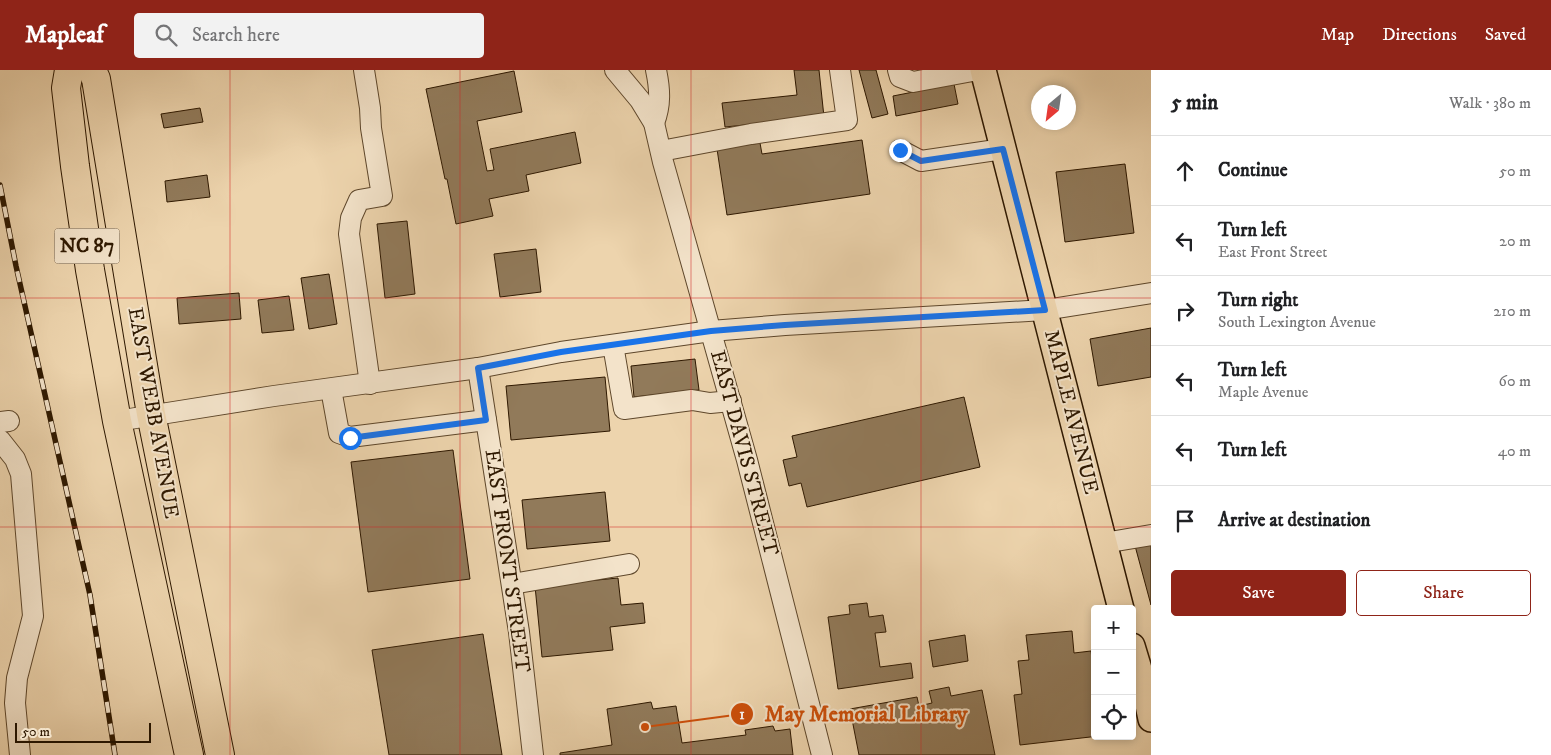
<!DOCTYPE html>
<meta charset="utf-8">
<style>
:root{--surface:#fff;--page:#f2f2f2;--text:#202124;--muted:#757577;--line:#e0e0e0;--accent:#8f2418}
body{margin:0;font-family:"IM FELL DW Pica",serif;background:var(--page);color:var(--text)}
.controls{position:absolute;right:15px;bottom:15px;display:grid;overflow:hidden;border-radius:5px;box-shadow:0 2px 8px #0003}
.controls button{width:45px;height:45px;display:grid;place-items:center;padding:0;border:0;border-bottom:1px solid var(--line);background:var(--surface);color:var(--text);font:25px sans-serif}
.compass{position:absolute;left:1031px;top:15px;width:45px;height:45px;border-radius:50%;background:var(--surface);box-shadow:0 2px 8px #0003;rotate:209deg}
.scale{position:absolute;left:15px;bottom:12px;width:136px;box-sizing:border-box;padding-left:5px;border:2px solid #2e1800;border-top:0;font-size:14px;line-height:18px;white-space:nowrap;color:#2e1800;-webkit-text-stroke:4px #f3e3ca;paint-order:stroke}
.stop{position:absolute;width:15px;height:15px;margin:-11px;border:4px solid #1a73e8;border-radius:50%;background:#fff}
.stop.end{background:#1a73e8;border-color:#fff;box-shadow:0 1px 5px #0008}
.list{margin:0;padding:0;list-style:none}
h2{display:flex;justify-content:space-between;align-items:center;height:65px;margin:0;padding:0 20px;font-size:21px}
h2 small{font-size:16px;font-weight:400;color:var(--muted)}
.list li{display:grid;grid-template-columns:32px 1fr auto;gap:15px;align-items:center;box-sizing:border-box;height:70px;padding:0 20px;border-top:1px solid var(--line)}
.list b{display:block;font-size:19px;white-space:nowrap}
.list p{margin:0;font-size:16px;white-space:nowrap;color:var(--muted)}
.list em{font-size:16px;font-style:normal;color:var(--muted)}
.actions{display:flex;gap:10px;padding:15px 20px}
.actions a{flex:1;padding:11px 0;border:1px solid var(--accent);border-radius:5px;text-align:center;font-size:18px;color:var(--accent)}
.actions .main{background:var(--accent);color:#fff}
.icon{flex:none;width:28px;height:28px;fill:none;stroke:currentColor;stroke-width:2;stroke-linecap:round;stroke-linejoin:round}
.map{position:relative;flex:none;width:1151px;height:685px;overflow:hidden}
header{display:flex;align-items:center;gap:30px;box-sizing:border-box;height:70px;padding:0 25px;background:var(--accent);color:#fff}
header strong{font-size:24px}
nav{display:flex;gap:28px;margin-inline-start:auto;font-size:18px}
.search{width:350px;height:45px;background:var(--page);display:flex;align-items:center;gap:12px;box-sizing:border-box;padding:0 18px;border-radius:5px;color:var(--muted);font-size:19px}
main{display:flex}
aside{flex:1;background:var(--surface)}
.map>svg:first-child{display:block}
.building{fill:#917a5a;stroke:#2e1800}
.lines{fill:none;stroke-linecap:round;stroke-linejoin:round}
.minor-casing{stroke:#5e472b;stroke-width:22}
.major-casing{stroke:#2e1800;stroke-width:28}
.highway-casing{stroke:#2e1800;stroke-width:30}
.minor{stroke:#f3e3ca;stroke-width:20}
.major{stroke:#edd4ad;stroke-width:25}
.highway{stroke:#edd4ad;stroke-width:28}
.rail-casing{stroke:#2e1800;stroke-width:5.5}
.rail{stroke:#f3e3ca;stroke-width:4;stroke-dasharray:11;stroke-linecap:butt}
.route{stroke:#1a73e8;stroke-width:6}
.grid{fill:none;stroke:#d62828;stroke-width:1;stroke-opacity:0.55}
.labels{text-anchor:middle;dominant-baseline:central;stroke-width:4;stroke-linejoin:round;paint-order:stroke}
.shield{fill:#f3e3ca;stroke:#69553d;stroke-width:1}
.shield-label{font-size:20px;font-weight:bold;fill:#2e1800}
.street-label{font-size:21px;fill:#2e1800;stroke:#f3e3ca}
.leader{fill:none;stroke:#cc4f0a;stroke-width:2}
.callout-dot{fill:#cc4f0a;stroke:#f3e3ca;stroke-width:2}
.mark-label{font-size:15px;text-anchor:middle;font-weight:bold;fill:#fff}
.callout-label{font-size:22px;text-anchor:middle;font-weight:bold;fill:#cc4f0a;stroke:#f3e3ca;stroke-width:4;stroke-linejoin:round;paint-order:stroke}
</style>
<header>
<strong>Mapleaf</strong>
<div class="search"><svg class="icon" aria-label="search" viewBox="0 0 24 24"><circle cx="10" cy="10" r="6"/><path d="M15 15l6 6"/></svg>Search here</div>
<nav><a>Map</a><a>Directions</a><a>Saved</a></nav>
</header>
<main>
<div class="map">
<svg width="1151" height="685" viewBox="0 0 1151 685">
<rect width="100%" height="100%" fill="#edd4ad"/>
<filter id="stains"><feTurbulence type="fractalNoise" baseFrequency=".004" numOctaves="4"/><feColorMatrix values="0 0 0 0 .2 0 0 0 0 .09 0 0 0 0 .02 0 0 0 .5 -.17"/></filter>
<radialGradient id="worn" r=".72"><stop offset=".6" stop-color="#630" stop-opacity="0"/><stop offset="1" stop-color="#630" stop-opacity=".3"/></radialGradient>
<!-- building -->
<g class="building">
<path d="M794,0h25l5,47 -99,10 -3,-24 75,-8z"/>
<path d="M859,0h17l12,44 -16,4z"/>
<path d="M514,1l8,41 -45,9 10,50 7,-1 -4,-21 85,-17 6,31 -55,12 3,16 -40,8 4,17 -37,8 -9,-45h-2l-19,-90z"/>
<path d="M954,14l4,20 -62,12 -3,-20z"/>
<path d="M200,38l3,14 -39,6 -3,-14z"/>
<path d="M862,70l8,54 -143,21 -10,-66 43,-6 2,11z"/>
<path d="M1125,94l9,69 -69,9 -9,-70z"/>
<path d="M207,105l3,22 -43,5 -2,-21z"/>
<path d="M407,151l8,73 -30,4 -8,-74z"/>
<path d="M536,179l5,43 -41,5 -6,-43z"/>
<path d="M329,204l8,50 -28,5 -8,-51z"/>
<path d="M239,223l2,26 -62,5 -2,-26z"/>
<path d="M289,226l5,34 -32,3 -4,-33z"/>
<path d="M1151,258v49l-53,9 -8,-47z"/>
<path d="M695,289l4,31 -65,7 -3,-31z"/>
<path d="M605,307l5,54 -99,9 -5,-54z"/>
<path d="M964,327l16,70 -173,40 -6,-24 -12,3 -6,-26 14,-3 -5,-21z"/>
<path d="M453,380l17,129 -102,13 -17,-130z"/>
<path d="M605,422l5,49 -83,8 -5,-49z"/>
<path d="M1151,469v66l-17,-63z"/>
<path d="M618,508l3,27 22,-2 2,20 -35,4 3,23 -71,7 -7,-71z"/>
<path d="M867,533l2,14 14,-2 3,17 -11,1 5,34 31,-4 2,15 -75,11 -10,-72 22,-3 -1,-9z"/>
<path d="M1072,561l2,22 17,-2 4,32v53h4l-79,9 -6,-50 8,-1 -4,-33 11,-1 -3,-25z"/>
<path d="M483,564l19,121h-113l-17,-105z"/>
<path d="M965,565l3,26 -35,6 -4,-26z"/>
<path d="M949,617l2,9 31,-6 13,65h-136l-9,-46 67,-12 2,9 13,-3 -3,-12z"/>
<path d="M651,632l2,7 23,-3 6,37 64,-8 -1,-5 28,-4 2,5 15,-2 3,26h-233v-2l52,-8 -5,-36z"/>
</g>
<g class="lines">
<!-- minor casing -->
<g class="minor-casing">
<g id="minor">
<path d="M364,0l6,38 1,20 11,68 -23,4 -8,18 -2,16 21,150"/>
<path d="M615,0l25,30 14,23 9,39 84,298 75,295"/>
<path d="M898,0l2,7 13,5 65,-12"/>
<path d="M654,53c7,-18 6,-34 2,-53"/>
<path d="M900,80l21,11 82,-12"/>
<path d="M661,81l90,-17 96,-14 -7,-50"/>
<path d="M613,275l11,64 68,-9 18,3 21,-2"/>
<path d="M478,298l41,264 14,123"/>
<path d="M331,319l8,44 11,4 136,-17"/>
<path d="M117,351l157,-25 204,-28 83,-16 150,-21 74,-6 260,-15 106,-17"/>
<path d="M0,352l9,-1"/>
<path d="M0,370l15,19 6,15 12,142 -16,62 -2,25 5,52"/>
<path d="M1104,473l47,-8"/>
<path d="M512,514l117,-20"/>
</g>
</g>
<!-- major casing -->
<g class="major-casing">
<g id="major">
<path d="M983,0l138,539"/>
<path d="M1132,576l12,40 7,33"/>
</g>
</g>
<!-- highway casing -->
<g class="highway-casing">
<g id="highway">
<path d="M69,0l-3,18 9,78 15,104 27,151 72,334"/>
<path d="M92,0l4,9 55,335 69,341"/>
</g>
</g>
<!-- minor -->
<use href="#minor" class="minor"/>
<!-- major -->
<use href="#major" class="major"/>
<!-- highway -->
<use href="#highway" class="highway"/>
<!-- rail casing -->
<g class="rail-casing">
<path id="rail" d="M0,115l16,81 74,329 25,160"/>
</g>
<!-- rail -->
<use href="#rail" class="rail"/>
</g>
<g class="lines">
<!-- route -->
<path class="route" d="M350,368l136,-18 -8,-52 83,-16 150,-21 74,-6 260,-15 -42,-161 -82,12 -21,-11"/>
</g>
<!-- grid -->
<path class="grid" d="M230,0v685M460,0v685M691,0v685M921,0v685M0,228h1151M0,457h1151"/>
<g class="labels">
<!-- shield labels -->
<rect class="shield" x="54.5" y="158.5" width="65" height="35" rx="4"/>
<g class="shield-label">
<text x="87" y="176">NC 87</text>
</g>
<!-- street labels -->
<g class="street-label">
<text transform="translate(1071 342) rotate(76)">MAPLE AVENUE</text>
<text transform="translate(153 343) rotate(80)">EAST WEBB AVENUE</text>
<text transform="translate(744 383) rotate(75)">EAST DAVIS STREET</text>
<text transform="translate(507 491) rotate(82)">EAST FRONT STREET</text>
</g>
</g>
<!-- callouts -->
<path class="leader" d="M645 657L742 644"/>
<g class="callout-dot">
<circle cx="645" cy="657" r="5"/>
<circle cx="742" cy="644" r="12"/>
</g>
<g class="mark-label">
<text x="742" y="649">1</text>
</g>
<g class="callout-label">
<text x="866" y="651">May Memorial Library</text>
</g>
<rect width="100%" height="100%" filter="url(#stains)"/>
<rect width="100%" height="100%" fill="url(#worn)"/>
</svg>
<div class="controls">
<button>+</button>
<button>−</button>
<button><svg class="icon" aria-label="locate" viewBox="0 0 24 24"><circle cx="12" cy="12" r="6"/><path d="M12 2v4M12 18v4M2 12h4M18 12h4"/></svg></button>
</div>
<svg class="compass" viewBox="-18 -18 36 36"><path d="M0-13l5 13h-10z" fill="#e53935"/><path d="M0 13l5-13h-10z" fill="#757577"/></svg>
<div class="scale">50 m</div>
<div class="stop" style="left:350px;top:368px"></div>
<div class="stop end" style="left:900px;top:80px"></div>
</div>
<aside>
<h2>5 min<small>Walk · 380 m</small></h2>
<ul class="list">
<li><svg class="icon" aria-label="ahead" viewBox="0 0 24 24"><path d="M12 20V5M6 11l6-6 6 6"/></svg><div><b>Continue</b></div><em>50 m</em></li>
<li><svg class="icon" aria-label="left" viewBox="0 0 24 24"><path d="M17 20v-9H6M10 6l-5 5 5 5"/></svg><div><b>Turn left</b><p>East Front Street</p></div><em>20 m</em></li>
<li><svg class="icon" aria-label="right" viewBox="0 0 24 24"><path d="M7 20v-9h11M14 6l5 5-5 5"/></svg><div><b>Turn right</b><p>South Lexington Avenue</p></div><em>210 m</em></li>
<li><svg class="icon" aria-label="left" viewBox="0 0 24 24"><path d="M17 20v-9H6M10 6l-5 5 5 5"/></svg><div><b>Turn left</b><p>Maple Avenue</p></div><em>60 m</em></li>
<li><svg class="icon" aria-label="left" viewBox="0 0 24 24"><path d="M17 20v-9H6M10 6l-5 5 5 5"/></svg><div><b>Turn left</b></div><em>40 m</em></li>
<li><svg class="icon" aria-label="arrive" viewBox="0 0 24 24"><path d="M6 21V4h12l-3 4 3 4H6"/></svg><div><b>Arrive at destination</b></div></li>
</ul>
<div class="actions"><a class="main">Save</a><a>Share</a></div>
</aside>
</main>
